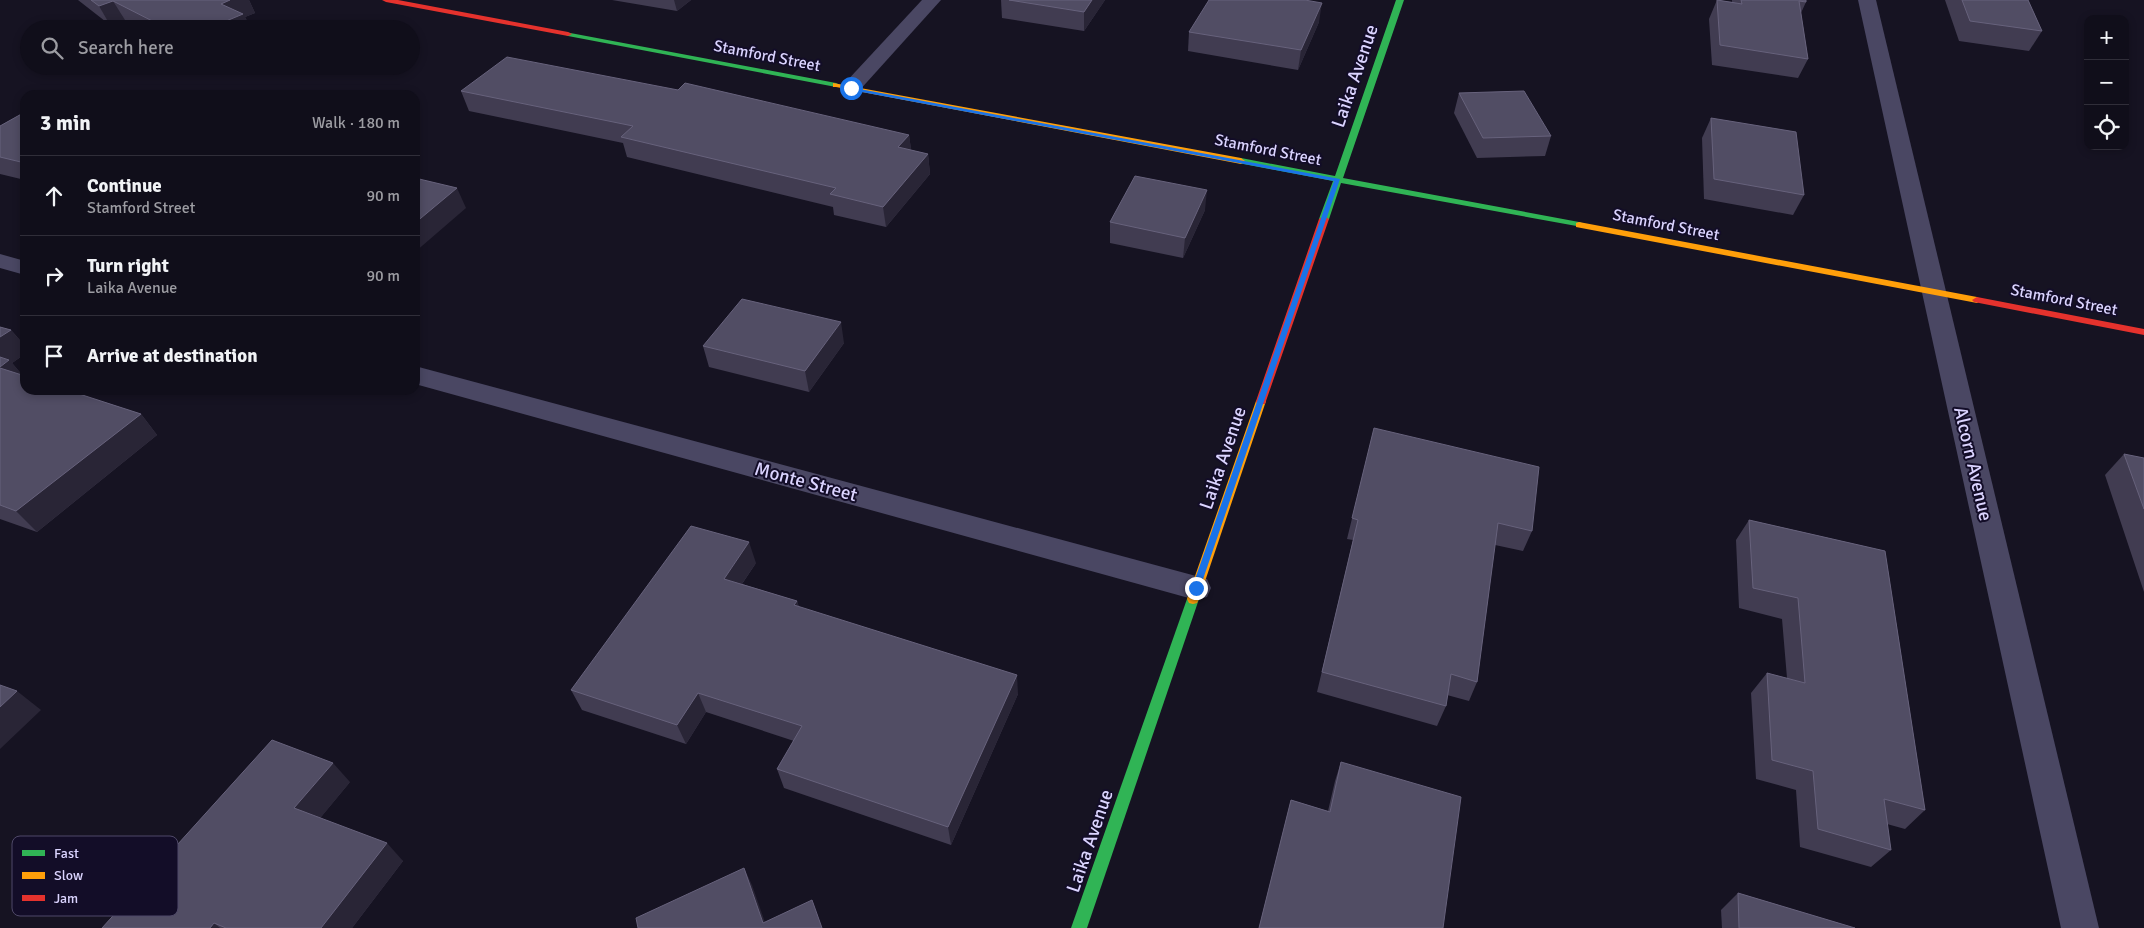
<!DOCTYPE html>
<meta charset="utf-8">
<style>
:root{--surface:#100e1a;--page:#1e1c27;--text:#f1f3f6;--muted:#9c9ca2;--line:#302e39}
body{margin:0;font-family:Signika,sans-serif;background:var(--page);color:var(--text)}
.controls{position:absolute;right:15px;top:15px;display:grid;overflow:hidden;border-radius:10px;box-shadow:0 2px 8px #0003}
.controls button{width:45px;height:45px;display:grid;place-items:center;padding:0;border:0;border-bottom:1px solid var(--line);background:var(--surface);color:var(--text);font:25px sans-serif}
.stop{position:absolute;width:15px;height:15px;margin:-11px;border:4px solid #1a73e8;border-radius:50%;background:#fff}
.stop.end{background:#1a73e8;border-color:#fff;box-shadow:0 1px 5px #0008}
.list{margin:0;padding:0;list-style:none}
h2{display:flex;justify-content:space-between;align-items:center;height:65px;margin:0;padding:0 20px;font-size:21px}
h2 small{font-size:16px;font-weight:400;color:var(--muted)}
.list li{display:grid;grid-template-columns:32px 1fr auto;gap:15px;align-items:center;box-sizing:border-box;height:80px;padding:0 20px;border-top:1px solid var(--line)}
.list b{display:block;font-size:19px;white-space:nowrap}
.list p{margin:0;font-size:16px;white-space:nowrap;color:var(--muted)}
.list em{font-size:16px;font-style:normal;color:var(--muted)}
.icon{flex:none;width:28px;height:28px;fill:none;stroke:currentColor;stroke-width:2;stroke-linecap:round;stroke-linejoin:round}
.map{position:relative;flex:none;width:2144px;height:928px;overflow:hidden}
.search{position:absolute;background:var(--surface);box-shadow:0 2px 8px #0003;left:20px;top:20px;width:400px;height:55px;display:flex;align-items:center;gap:12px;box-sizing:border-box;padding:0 18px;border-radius:28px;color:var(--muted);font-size:19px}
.panel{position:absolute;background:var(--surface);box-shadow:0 2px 8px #0003;left:20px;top:90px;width:400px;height:305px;border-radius:15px}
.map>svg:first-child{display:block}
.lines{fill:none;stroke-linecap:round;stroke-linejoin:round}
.street{fill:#4a4763;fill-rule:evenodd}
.fast{fill:#30b455;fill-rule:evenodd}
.slow{fill:#ff9f0a;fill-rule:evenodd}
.jam{fill:#e5322d;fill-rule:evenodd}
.wall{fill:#413c51}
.shaded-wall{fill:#292536}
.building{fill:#514d64;stroke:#67627c}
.route{fill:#1a73e8}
.labels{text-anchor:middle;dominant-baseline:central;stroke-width:4;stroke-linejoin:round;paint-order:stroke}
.far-street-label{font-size:16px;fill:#dbd4ff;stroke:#130d28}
.street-label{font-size:19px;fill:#dbd4ff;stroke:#130d28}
.key{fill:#130d28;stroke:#4f4968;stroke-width:1}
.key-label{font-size:14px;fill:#dbd4ff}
</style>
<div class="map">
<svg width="2144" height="928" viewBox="0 0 2144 928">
<rect width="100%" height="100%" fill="#161322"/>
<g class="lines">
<!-- street -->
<g class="street">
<path d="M922,0h19l-83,92 -7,2 -7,-2 -3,-4 3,-4z"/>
<path d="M1858,0h18l223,928h-38z"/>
<path d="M0,254l25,7v14l-25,-7z"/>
<path d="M415,366l781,210 11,3 4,9 -4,9 -11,3 -781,-216z"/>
</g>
<!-- fast -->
<g class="fast">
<path d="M1396,0h8l-61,178 236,44 3,1v4l-241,-44 -12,36 -5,3 -5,-3 14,-38 -95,-18v-4l3,-1 94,18z"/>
<path d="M565,32l271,51 4,2 -4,2 -268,-51 -4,-2z"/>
<path d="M1193,594l4,1 2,4 -112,329h-16l116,-329 2,-4z"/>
</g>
<!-- slow -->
<g class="slow">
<path d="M833,83l408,75 4,3 -4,3 -405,-77h-3z"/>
<path d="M1579,222l398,75 5,3 -5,3 -401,-76v-4z"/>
<path d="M1261,397l5,4 -67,198 -2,4 -4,1 -4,-1 -2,-4 69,-198z"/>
</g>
<!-- jam -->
<g class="jam">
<path d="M382,0h16l170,32 4,2 -4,2 -182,-34z"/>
<path d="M1324,216l5,3 -63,182 -1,3h-8l-1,-3 63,-182z"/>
<path d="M1977,297l167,32v6l-170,-33 -2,-2z"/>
</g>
</g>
<!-- wall -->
<g class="wall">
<path d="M78,0h171l6,13 -10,4 6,12h-110l-16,-9 -15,5z"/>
<path d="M612,0h79l-14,11z"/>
<path d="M1001,0h104l-21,31 -82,-13z"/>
<path d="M1717,0l15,2v-2h74v2l-5,11 7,46 -10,19 -86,-13 -3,-46z"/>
<path d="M1945,0h83l14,31 -13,20 -70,-10z"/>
<path d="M1319,22l-21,48 -110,-19 1,-19z"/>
<path d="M461,91l448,44 2,15 17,4 2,20 -44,53 -52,-12 -1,-8 -206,-50 -4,-14 -154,-32z"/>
<path d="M1459,93l92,43 -6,20 -68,2 -23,-45z"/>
<path d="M25,112v68l-25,-6v-48z"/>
<path d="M1711,118l93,77 -11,20 -89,-16 -2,-61z"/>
<path d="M1205,210l-22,48 -73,-15v-21z"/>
<path d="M0,327l11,3 14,16v8l-13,9 11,13 118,38 16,21 -120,97 -37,-13z"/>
<path d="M844,343l-35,49 -100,-25 -6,-21z"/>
<path d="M1374,428l158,103 -9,20 -28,-6 -18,137 -8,19 -22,-6 -1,11 -9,20 -120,-34 36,-152 -6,-1z"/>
<path d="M2124,454l20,4v134l-39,-117z"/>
<path d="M1749,520l136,31 40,259 -20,19 -18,-5 4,26 -20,17 -71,-20 -4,-57 -40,-11 -5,-86 16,-20 20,5 -5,-59 -43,-11 -3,-68z"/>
<path d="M756,563l-14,21 55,17 2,6 219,87 -67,151 -167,-57 -7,-19 17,-28 -88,-29 -20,32 -104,-34 -11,-20z"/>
<path d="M1341,762l102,166h-184l32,-128 37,11 7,-30z"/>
<path d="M350,782l-30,36 83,43 -51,67h-250z"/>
<path d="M1738,893l117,35h-133l-1,-18z"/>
</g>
<!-- shaded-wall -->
<g class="shaded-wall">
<path d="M230,0h19l6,13 -10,4 6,12h-44l14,-25z"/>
<path d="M674,0h17l-14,11z"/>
<path d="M1092,0h13l-21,31v-19z"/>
<path d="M113,1l12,19 -15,5 -11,-19z"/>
<path d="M1322,3l-3,19 -21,48 3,-20z"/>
<path d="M909,135l3,20 -14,-8z"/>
<path d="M928,154l2,20 -44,53 -3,-20z"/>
<path d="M457,188l9,20 -51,44v-29z"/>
<path d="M1207,190l-2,20 -22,48 2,-20z"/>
<path d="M841,322l3,21 -35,49 -4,-21z"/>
<path d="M11,330l14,16v8l-13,9 13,15 -25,-7v-34z"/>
<path d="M141,414l16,21 -120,97 -21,-21z"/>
<path d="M749,542l7,21 -25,37 -7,-21z"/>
<path d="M797,601l6,20 -9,-16z"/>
<path d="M1017,675l1,19 -67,151 -3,-18z"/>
<path d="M17,691l24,19 -41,39v-42z"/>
<path d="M698,693l8,19 -20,32 -9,-19z"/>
<path d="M333,763l17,19 -37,45 -19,-19z"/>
<path d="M387,843l16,18 -51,67h-31z"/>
<path d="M744,868l8,17 15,43 -4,-5z"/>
<path d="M214,923l6,5h-10z"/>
</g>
<!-- building -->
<g class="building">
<path d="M91,0h139l-9,4 22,10 -36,15h-39l-55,-28 -14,5z"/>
<path d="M1009,0h83l-8,12z"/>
<path d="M1209,0h96l17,3 -21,47 -112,-18z"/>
<path d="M1717,0l25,4 -1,-4h65v2l-7,-1 9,58 -88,-14z"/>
<path d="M1962,0h66l14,31 -72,-10z"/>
<path d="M507,57l171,33 7,-7 224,52 -11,12 30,7 -45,53 -53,-13 6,-6 -215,-51 12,-11 -172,-35z"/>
<path d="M1524,91l27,45 -68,2 -24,-45z"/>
<path d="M25,112v51l-25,-6v-31z"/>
<path d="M1711,118l85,14 8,63 -90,-16z"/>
<path d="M1135,176l72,14 -22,48 -75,-16z"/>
<path d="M415,178l42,10 -42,35z"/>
<path d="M742,299l99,23 -36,49 -102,-25z"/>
<path d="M0,327l11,3 -11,7z"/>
<path d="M0,357l9,3 -9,7z"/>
<path d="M0,368l25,8v14h42l74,24 -125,97 -16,-6z"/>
<path d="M1374,428l165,39 -7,64 -34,-8 -21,159 -26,-8 -5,32 -124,-34 36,-152 -6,-2z"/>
<path d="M2124,454l20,4v51z"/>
<path d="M1749,520l136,31 40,259 -41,-11 7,51 -73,-21 -5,-58 -41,-11 -5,-87 38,10 -7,-85 -45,-10z"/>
<path d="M691,526l58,16 -25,37 73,22 -3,4 223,70 -69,152 -171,-58 25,-43 -104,-33 -21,32 -106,-35z"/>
<path d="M0,685l17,6 -17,16z"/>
<path d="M272,740l61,23 -39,45 93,35 -66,85h-95l-12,-5 -4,5h-108z"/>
<path d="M1341,762l120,35 -18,131h-184l32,-128 39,12z"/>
<path d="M744,868l19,55 49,-23 10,28h-184l-2,-10z"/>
<path d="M1738,893l117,35h-116z"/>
</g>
<!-- route -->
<path class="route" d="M849,87l491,92 -141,412h-6l-1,-3 142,-407 -483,-91z"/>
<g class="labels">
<!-- far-street labels -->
<g class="far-street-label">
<text transform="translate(767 56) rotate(11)">Stamford Street</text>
<text transform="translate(1268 150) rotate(11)">Stamford Street</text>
<text transform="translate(1666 225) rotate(11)">Stamford Street</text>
<text transform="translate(2064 300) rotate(11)">Stamford Street</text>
</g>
<!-- street labels -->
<g class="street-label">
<text transform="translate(1355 76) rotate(-71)">Laika Avenue</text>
<text transform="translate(1223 458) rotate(-71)">Laika Avenue</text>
<text transform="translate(1973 464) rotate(77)">Alcorn Avenue</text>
<text transform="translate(806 482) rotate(15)">Monte Street</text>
<text transform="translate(1090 841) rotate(-71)">Laika Avenue</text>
</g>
</g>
<!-- legend -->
<rect x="12" y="836" width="166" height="80" rx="8" class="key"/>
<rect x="22" y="850" width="23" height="6" fill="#30b455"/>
<rect x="22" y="872" width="23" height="7" fill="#ff9f0a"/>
<rect x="22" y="895" width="23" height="6" fill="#e5322d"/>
<g class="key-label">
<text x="54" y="858">Fast</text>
<text x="54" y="880">Slow</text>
<text x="54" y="903">Jam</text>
</g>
</svg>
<div class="controls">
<button>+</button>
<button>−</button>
<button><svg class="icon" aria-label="locate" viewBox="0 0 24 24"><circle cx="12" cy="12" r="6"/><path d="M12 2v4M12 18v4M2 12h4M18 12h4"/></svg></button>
</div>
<div class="stop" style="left:851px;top:88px"></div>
<div class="stop end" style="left:1196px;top:588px"></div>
<div class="search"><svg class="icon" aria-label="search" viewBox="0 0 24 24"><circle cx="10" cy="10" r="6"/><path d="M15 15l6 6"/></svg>Search here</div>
<section class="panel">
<h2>3 min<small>Walk · 180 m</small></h2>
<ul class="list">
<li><svg class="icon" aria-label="ahead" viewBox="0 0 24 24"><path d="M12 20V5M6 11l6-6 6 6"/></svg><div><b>Continue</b><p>Stamford Street</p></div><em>90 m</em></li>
<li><svg class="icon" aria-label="right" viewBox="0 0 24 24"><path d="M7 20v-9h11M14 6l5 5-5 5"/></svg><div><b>Turn right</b><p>Laika Avenue</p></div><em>90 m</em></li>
<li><svg class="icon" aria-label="arrive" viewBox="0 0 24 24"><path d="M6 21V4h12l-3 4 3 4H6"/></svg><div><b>Arrive at destination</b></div></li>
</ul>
</section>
</div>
